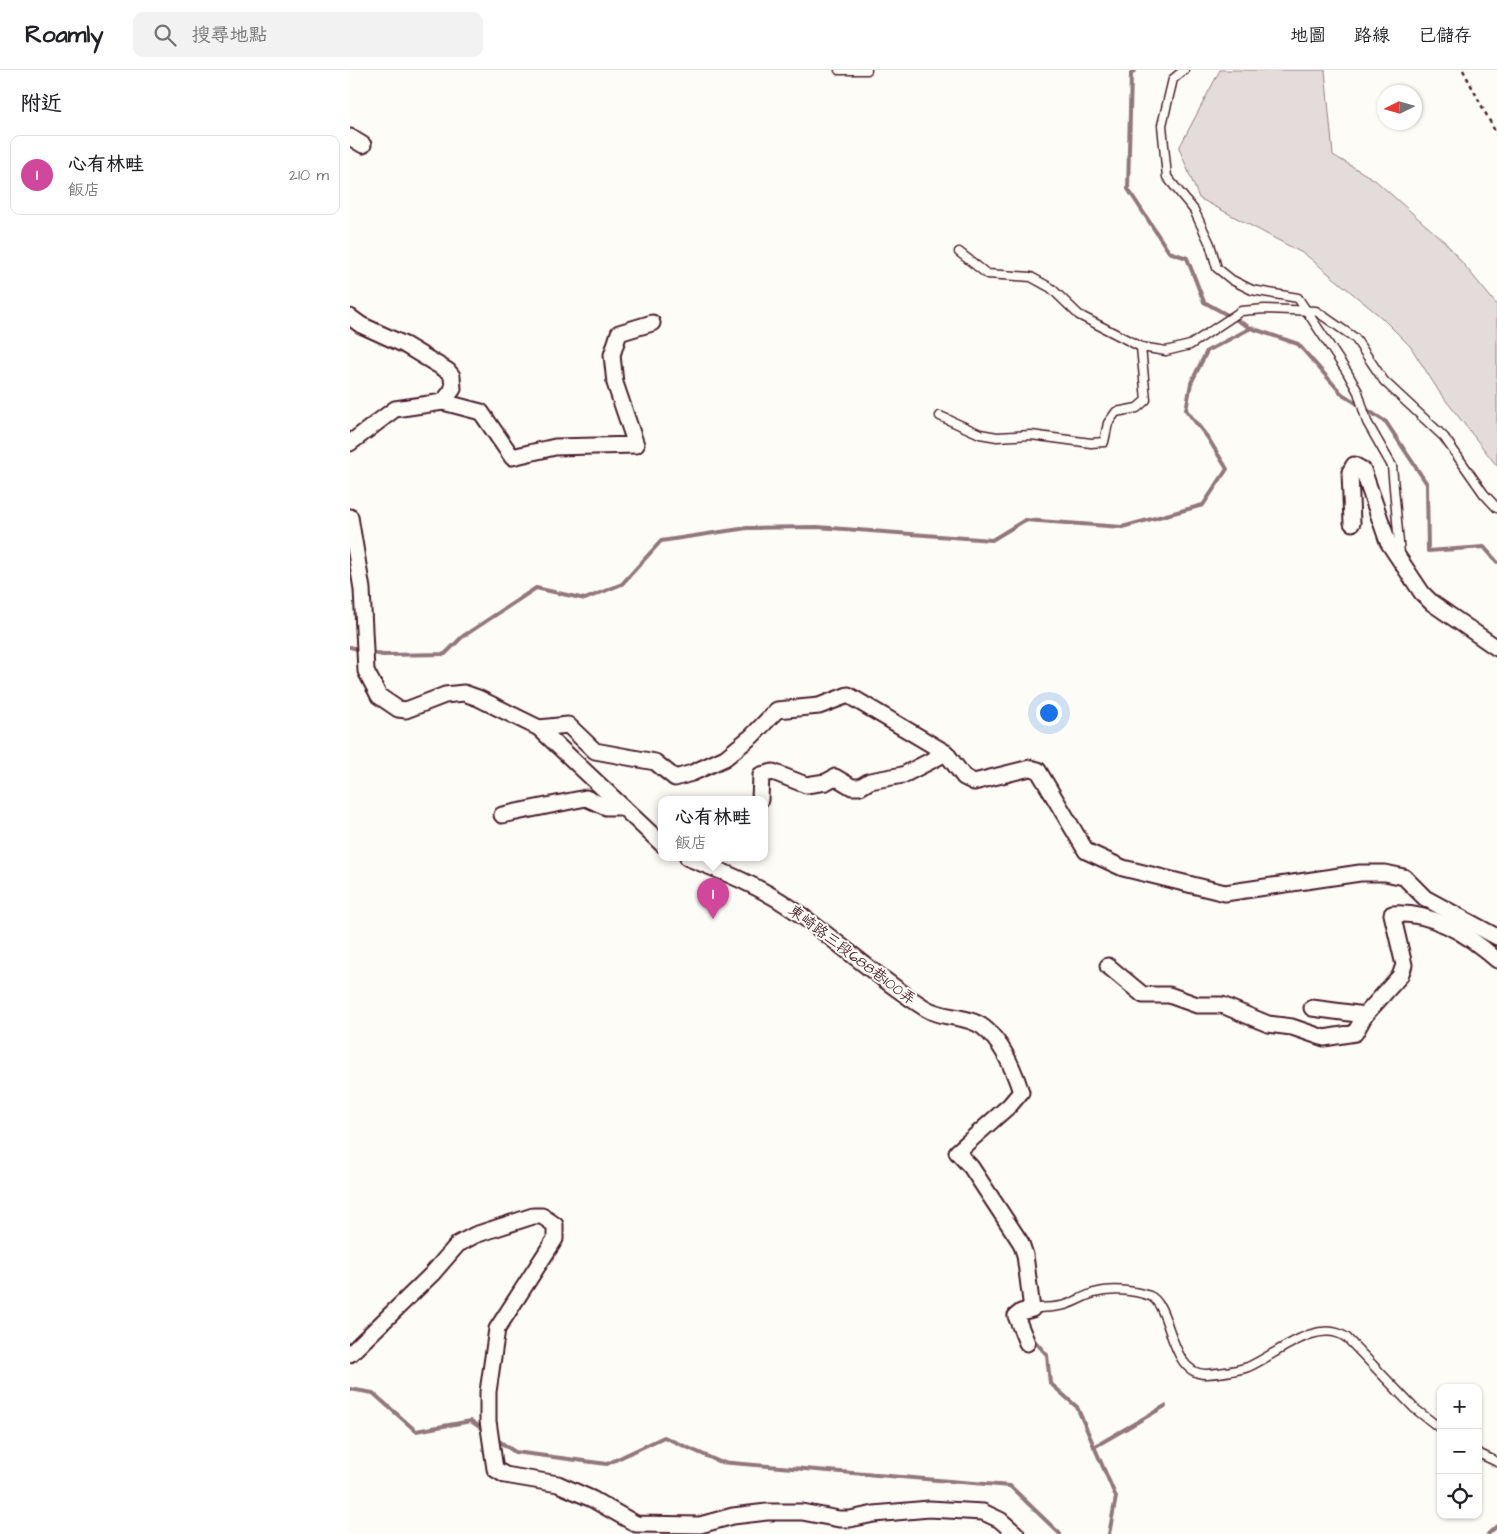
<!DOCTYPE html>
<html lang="zh-TW">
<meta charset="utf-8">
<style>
:root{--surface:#fff;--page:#f2f2f2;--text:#202124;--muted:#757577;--line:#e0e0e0;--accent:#1a73e8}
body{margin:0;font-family:"Architects Daughter","LXGW WenKai TC",sans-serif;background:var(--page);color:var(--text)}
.controls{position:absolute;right:15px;bottom:15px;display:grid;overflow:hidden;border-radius:10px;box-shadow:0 1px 4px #0004}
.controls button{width:45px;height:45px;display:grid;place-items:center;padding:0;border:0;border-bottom:1px solid var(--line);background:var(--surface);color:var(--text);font:25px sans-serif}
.compass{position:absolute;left:1027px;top:15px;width:45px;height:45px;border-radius:50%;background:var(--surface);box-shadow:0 1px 4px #0004;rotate:265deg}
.you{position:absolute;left:698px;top:642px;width:18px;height:18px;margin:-12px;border:4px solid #fff;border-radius:50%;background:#1a73e8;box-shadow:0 0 0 8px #1a73e833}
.badge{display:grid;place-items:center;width:32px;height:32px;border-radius:50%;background:var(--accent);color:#fff;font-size:16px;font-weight:700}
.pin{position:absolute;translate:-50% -41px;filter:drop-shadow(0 1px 2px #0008)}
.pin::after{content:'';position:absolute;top:26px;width:18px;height:15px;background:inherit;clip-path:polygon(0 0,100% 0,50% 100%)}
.popup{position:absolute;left:308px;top:726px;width:110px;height:65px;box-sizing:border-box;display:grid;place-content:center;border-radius:10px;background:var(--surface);filter:drop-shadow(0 1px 4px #0005);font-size:16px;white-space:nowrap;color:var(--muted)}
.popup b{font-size:19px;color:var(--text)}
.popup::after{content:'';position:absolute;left:50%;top:100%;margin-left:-10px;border:10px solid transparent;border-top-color:var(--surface)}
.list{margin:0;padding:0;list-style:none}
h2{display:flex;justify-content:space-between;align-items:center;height:65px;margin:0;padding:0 20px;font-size:21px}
h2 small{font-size:16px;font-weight:400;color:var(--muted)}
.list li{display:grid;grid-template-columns:32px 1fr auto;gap:15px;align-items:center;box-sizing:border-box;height:80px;margin:0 10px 10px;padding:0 10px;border:1px solid var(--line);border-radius:10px}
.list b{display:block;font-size:19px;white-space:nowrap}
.list p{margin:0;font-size:16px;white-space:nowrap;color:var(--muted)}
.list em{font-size:16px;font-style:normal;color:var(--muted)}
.icon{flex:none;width:28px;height:28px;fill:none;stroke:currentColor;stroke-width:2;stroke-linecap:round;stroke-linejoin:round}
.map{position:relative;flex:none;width:1147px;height:1464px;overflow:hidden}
header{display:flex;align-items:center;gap:30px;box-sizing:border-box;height:70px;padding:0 25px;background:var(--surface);border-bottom:1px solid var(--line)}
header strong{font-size:24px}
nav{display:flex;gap:28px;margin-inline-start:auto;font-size:18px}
.search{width:350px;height:45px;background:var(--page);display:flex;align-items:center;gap:12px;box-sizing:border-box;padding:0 18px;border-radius:10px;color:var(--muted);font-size:19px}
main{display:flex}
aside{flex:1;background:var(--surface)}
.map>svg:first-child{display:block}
.green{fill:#e3dcda;stroke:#967e82}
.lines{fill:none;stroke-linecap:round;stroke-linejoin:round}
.stream{stroke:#91777b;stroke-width:4}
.service-casing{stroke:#4a1f2b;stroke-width:11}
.minor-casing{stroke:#4a1f2b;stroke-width:19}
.path{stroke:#4a1f2b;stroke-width:2.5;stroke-dasharray:4 4;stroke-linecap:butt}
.service{stroke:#fdfcf7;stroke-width:8}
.minor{stroke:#fdfcf7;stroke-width:15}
.labels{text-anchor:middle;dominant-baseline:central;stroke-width:4;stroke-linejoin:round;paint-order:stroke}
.street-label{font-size:15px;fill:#4a1f2b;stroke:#fdfcf7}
</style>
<header>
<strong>Roamly</strong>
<div class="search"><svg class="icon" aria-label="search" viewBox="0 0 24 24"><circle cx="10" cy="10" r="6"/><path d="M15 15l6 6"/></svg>搜尋地點</div>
<nav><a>地圖</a><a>路線</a><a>已儲存</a></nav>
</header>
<main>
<aside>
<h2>附近<small></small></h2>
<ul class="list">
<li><span class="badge" style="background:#d1479c">1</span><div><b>心有林畦</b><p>飯店</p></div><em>210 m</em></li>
</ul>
</aside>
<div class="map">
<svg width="1147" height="1464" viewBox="0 0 1147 1464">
<rect width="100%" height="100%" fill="#fdfcf7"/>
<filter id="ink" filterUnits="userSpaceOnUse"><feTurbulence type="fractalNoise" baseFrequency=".02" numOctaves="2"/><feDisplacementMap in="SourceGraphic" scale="10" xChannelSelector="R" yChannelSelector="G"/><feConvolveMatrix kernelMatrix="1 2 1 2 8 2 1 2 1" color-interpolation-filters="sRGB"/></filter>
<g filter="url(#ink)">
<!-- green -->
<path class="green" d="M870,0h105l8,85 42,25 71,63 51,62v161l-57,-73 -30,-47 -29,-29 -75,-62 -107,-57 -20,-50z"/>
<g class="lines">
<!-- stream -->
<g class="stream">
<path d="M785,0l-4,4 -3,115 41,63 18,6 17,44 47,26 47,16 44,50 44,28 41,62 1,67 56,-4 13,15"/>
<path d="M0,577l12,3"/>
<path d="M19,582l14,3 62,-1 17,-17 74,-49 49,11 37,-15 39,-43 86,-13 70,-1 175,13 33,-20 97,7 81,-22 24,-36 -19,-31 -22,-28 5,-27 16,-32 44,-23"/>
<path d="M682,1268l15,17 3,28 27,24 39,90 -7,37"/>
<path d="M0,1319l23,4 43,38 55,-10 13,9"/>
<path d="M146,1369l19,13 92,12 57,-27 56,25 290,24 50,48"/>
<path d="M744,1377l71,-41"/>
<path d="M1138,1464l9,-8"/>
</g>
<!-- service casing -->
<g class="service-casing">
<g id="service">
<path d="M489,0h28"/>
<path d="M834,0l-11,9 -11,46 5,52 27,33 16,34 7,24 15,12 20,10 46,8 49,74 11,20 9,30 25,44 8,88"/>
<path d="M609,182l28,22 44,3 20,11 28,27 62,32 25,4 24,-6 51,-34 24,-2 51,2 39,27 29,43 60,56 40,57 13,14"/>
<path d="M590,346l40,18 17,3 34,-2 60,8 13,-1 4,-19 8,-11 21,-4 9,-8 -5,-53"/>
<path d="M682,1239c11,-2 22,-1 33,-4 10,-3 19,-9 29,-12 17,-5 39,-3 56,3 22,9 19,80 57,78 12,-1 30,-3 41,-7 28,-12 70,-51 99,-29l67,70 27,21"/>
<path d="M1128,1383l19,9"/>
</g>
</g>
<!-- minor casing -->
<g class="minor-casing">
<g id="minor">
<path d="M0,67l13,8"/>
<path d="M0,247l11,8 44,20 43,26 4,5 1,13 -10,13"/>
<path d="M0,373l45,-34 48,-7 38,10 31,45 43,-10 81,-2 -21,-62 -3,-28 7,-22 33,-10"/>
<path d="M0,447l12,72 4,82 13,25 19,13 8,1 39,-15 19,-2 14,5 61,30 123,116"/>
<path d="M1002,453l-2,-51 4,-7 9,5 25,72 34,51 10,10 65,45"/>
<path d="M189,658l29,-3 27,26 60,11 20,16 17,-5 33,-15 27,-22 25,-26 42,-4 29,-11 98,58"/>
<path d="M410,730l1,-25 12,-3 33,13 20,-3 9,-5 17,10h8l10,-6 33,-6 43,-22 18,24 10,5 56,-14 8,2 48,81 37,17 102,25 135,-20h25l19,4 21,21 72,39"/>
<path d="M152,745l84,-17 20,9h17"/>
<path d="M338,788c36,14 71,28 103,50 46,32 87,71 134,100 17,11 42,7 58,19 19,15 31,43 38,65l-11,13 -53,47 14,15 50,76 4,12 7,54 -11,3 -5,4 11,27"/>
<path d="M758,896l35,29h26l28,10h25l46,19 24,3 32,11 31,-5 10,-18 35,-39 4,-11 -12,-51c40,-3 76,20 105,46"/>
<path d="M962,938l53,7"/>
<path d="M0,1284l82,-80 26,-30 17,-9 58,-19h9l13,9v14l-58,90 -9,63v29l7,48 10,6 53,9 34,15 44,25 64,1 33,-9 34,-4h35l37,7h11l24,-5 55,-5 54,3 17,8 16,14"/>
</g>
</g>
<!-- path -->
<path class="path" d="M1113,0l34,65"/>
<!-- service -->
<use href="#service" class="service"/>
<!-- minor -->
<use href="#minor" class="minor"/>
</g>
</g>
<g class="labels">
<!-- street labels -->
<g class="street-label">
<text transform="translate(502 885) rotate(37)">東崎路三段688巷100弄</text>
</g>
</g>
</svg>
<div class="controls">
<button>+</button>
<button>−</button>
<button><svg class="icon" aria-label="locate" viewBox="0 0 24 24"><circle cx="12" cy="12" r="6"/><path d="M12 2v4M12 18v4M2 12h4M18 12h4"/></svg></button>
</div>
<svg class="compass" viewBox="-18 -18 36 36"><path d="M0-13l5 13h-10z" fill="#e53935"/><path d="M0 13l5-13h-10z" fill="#757577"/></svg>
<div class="you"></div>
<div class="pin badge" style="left:363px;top:849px;background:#d1479c">1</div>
<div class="popup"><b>心有林畦</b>飯店</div>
</div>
</main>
